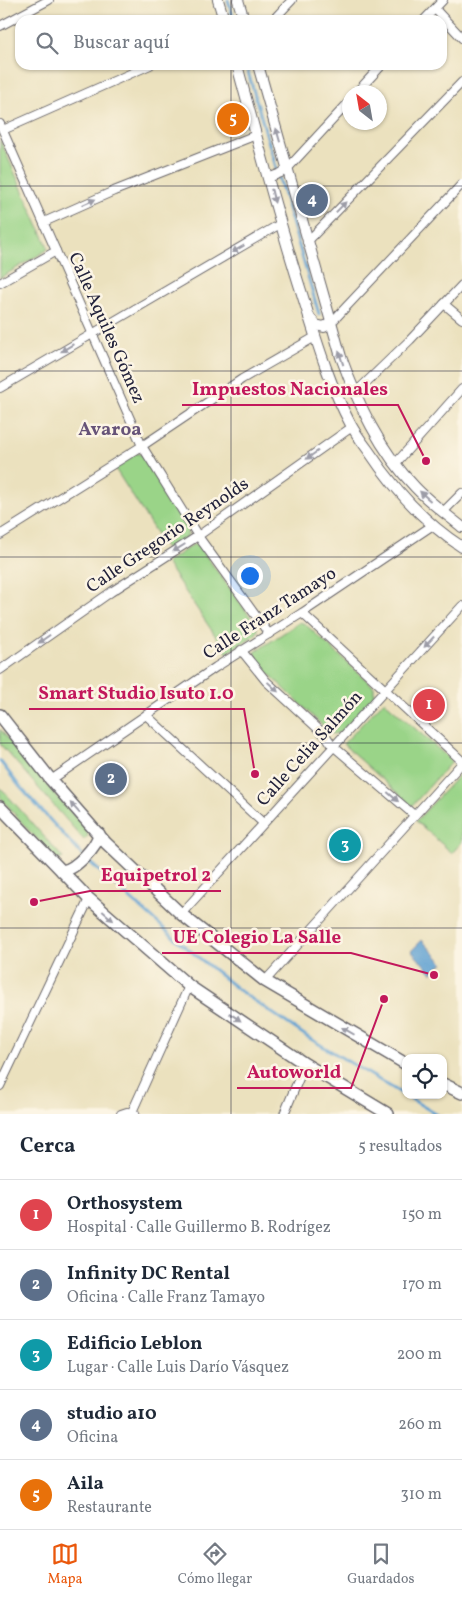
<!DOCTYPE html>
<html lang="es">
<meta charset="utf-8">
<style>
:root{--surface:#fff;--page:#f6f6f7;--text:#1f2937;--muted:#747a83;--line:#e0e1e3;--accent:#ea580c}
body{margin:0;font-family:Vollkorn,serif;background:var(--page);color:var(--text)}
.controls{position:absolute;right:15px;bottom:15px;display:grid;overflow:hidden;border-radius:10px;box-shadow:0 1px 4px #0004}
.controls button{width:45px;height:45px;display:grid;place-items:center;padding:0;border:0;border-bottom:1px solid var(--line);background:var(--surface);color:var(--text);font:25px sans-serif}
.compass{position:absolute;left:342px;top:85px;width:45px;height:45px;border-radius:50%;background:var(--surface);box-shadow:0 1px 4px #0004;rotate:329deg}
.you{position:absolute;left:249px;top:575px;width:18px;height:18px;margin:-12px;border:4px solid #fff;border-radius:50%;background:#1a73e8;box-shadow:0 0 0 8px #1a73e833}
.badge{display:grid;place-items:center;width:32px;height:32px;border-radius:50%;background:var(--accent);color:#fff;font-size:16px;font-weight:700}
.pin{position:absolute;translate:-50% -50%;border:2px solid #fff;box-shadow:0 1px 5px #0006}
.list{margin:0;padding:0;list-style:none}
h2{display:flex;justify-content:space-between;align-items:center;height:65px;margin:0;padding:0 20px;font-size:21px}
h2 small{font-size:16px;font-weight:400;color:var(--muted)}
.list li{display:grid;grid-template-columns:32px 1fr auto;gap:15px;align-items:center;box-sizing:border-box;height:70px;padding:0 20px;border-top:1px solid var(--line)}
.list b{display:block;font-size:19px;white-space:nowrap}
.list p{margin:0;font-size:16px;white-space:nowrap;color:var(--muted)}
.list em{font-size:16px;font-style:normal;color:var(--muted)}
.icon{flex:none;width:28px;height:28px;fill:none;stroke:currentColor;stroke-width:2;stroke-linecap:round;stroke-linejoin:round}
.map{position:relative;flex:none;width:462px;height:1114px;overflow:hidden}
.search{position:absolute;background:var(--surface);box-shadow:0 1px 4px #0004;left:15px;right:15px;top:15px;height:55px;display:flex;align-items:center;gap:12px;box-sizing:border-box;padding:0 18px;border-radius:15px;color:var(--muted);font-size:19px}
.sheet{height:415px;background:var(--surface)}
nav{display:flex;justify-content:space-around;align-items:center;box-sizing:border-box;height:70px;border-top:1px solid var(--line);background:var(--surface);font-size:14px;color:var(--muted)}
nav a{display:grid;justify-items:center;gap:2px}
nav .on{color:var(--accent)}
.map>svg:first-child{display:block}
.green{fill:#9ad488;stroke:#5e7b62}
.water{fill:#5ea0d1;stroke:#406186}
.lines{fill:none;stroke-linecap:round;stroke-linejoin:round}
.stream{stroke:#5ea0d1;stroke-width:3}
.minor-casing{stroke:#686569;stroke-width:10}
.tertiary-casing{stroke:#686569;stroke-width:12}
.secondary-casing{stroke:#686569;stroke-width:14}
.minor{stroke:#fff;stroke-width:8}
.tertiary{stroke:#fff;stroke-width:10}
.secondary{stroke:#fff;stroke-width:11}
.oneway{fill:#9c9ca7}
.grid{fill:none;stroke:#22223b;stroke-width:1;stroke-opacity:0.55}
.labels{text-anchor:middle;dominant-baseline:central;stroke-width:5;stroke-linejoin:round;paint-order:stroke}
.street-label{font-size:18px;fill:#22223b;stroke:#fcf5e5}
.neighbourhood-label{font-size:19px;font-weight:bold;fill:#665378;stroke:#fcf5e5}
.leader{fill:none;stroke:#c2185b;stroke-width:2}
.callout-dot{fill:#c2185b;stroke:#fcf5e5;stroke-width:2}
.callout-label{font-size:19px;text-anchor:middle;font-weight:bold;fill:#c2185b;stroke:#fcf5e5;stroke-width:5;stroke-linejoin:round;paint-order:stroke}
</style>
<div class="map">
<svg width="462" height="1114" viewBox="0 0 462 1114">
<rect width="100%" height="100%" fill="#fcf5e5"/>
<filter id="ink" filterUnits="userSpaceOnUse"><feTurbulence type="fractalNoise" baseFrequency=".02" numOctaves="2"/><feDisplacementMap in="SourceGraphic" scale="10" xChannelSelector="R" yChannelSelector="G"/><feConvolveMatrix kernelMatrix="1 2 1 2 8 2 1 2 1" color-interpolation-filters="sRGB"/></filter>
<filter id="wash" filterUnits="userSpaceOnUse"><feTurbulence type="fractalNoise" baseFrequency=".0096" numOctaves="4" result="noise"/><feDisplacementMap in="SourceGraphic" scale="20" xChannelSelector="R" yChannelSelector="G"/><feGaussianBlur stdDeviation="1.12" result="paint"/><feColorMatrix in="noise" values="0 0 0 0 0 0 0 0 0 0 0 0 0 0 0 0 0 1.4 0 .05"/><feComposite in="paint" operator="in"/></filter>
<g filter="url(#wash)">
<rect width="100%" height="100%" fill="#ebe1be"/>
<!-- green -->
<g class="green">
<path d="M0,140l48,107 -1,3 -47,28z"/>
<path d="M136,453l7,2 45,74 -1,8 -20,13 -53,-83z"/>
<path d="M194,544l4,1 59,81 1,5 -3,4 -28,18 -61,-90z"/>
<path d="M300,622l5,2 69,63v8l-34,38 -7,1 -4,-2 -72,-70 -2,-10z"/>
<path d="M384,701l68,60 -40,45 -69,-62z"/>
<path d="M0,729l43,52 43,48 2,7 -4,4 -84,-96z"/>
<path d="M462,772v70l-10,11 -36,-32z"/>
<path d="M0,787l63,71 -5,2 -28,-28 -30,-35z"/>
</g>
<!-- water -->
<path class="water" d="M422,940l21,23 -11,10 -21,-22z"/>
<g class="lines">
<!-- stream -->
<g class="stream">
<path d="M228,0l6,20"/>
<path d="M246,65l73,249"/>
<path d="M0,761l20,26 62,68"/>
<path d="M86,859l91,81 63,51 69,47 127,76"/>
</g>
</g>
</g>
<g filter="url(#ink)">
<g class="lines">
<!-- minor casing -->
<g class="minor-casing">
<g id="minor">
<path d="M435,9l27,29"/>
<path d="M273,20l19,-20"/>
<path d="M424,20l19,-20"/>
<path d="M0,26l49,-26"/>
<path d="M357,92l25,-27"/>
<path d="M0,124l142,322 56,90 71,98"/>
<path d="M3,130l147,-65"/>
<path d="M268,178l13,-5 7,-5 62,-67"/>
<path d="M44,222l70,-31 142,-56"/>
<path d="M307,242l155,-160"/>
<path d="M0,283l56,-32"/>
<path d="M444,304l18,15"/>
<path d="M331,323l131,-139"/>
<path d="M0,388l280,-164"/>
<path d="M354,394l56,-54 52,-55"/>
<path d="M396,463l66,-74"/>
<path d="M443,512l19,-19"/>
<path d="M0,535l142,-89 100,-67 73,-42"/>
<path d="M302,613l160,148"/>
<path d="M241,650l25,31 60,55 7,10 81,69"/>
<path d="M0,670l111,-78 87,-56 154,-109"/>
<path d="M146,715l117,108"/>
<path d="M51,780l165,-113 86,-54 131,-88"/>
<path d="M181,914l281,-308"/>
<path d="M265,981l197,-218"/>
<path d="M0,1086l89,-187"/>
<path d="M132,1112l57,-126"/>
<path d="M121,1114l6,-2 8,2"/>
<path d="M284,1114l21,-50"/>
</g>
</g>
<!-- tertiary casing -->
<g class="tertiary-casing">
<g id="tertiary">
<path d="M218,0l6,20"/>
<path d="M238,0l6,20"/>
<path d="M237,65c21,77 41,154 65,229 14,45 27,90 49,131 5,9 11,17 17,25 26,39 55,72 94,97"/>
<path d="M258,65l83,292c17,47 39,94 74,130 14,15 31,27 47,40"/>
<path d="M309,317l7,8 8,2 7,-4"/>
</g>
</g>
<!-- secondary casing -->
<g class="secondary-casing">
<g id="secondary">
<path d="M0,715l51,65 55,63 75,71 84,67 141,83"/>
<path d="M0,807l89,92 100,87 116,78 83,50"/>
<path d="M62,871c13,-1 35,-25 37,-37"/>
<path d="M443,1084l19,9"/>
</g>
</g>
<!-- minor -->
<use href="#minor" class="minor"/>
<!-- tertiary -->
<use href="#tertiary" class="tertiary"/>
<!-- secondary -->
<use href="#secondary" class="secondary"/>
</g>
<!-- one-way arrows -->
<defs><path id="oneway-solid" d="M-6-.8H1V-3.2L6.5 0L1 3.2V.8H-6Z" transform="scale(1.25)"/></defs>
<g class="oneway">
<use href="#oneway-solid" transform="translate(278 135) rotate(-106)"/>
<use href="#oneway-solid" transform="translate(273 196) rotate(76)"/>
<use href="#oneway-solid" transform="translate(89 202) rotate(-24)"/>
<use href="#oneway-solid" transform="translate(341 207) rotate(-46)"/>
<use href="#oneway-solid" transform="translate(238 249) rotate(150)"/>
<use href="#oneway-solid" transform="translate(67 348) rotate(149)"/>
<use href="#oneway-solid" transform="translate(341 358) rotate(-108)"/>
<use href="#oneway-solid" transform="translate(312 455) rotate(145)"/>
<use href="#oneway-solid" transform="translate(425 496) rotate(-138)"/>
<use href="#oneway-solid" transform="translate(179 548) rotate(148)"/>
<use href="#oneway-solid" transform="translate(44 639) rotate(145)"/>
<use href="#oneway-solid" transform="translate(429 642) rotate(133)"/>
<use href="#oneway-solid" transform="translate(273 687) rotate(43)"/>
<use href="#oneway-solid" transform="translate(393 797) rotate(41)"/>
<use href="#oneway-solid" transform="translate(75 808) rotate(-132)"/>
<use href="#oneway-solid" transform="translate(108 916) rotate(41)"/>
<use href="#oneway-solid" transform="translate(235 1017) rotate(34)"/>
<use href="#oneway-solid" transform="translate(348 1031) rotate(-150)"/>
</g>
</g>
<!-- grid -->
<path class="grid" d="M231,0v20M231,65v1049M0,186h462M0,371h462M0,557h462M0,743h462M0,928h462"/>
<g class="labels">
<!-- street labels -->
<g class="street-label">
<text transform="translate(106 328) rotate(66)">Calle Aquiles Gómez</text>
<text transform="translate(168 536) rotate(-34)">Calle Gregorio Reynolds</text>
<text transform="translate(270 614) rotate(-33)">Calle Franz Tamayo</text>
<text transform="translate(310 749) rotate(-48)">Calle Celia Salmón</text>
</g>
<!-- neighbourhood labels -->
<g class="neighbourhood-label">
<text x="110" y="430">Avaroa</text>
</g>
</g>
<!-- callouts -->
<path class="leader" d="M426 461L398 405H182M255 774L244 709H29M34 902L90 891H221M434 975L351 953H162M384 999L351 1088H237"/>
<g class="callout-dot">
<circle cx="426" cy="461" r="5"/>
<circle cx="255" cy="774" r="5"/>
<circle cx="34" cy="902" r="5"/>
<circle cx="434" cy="975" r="5"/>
<circle cx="384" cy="999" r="5"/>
</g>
<g class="callout-label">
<text x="290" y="395">Impuestos Nacionales</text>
<text x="136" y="699">Smart Studio Isuto 1.0</text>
<text x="156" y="881">Equipetrol 2</text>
<text x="257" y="943">UE Colegio La Salle</text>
<text x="294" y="1078">Autoworld</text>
</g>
</svg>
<div class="controls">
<button><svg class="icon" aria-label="locate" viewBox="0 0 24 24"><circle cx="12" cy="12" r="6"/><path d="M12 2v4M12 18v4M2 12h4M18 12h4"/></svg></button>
</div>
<svg class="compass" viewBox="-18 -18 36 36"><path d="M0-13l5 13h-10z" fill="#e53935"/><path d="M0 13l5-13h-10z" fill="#747a83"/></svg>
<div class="you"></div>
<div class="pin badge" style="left:429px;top:705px;background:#e0444e">1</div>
<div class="pin badge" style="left:111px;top:779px;background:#5c6f8a">2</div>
<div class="pin badge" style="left:345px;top:845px;background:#0f9aa8">3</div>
<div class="pin badge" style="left:312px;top:200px;background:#5c6f8a">4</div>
<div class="pin badge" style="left:233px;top:119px;background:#e8710a">5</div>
<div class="search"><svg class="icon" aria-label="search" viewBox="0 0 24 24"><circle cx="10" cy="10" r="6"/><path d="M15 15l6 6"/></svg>Buscar aquí</div>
</div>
<section class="sheet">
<h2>Cerca<small>5 resultados</small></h2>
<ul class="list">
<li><span class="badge" style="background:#e0444e">1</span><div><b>Orthosystem</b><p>Hospital · Calle Guillermo B. Rodrígez</p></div><em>150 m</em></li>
<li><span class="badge" style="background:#5c6f8a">2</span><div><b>Infinity DC Rental</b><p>Oficina · Calle Franz Tamayo</p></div><em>170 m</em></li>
<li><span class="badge" style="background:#0f9aa8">3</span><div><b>Edificio Leblon</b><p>Lugar · Calle Luis Darío Vásquez</p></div><em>200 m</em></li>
<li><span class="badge" style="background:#5c6f8a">4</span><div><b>studio a10</b><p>Oficina</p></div><em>260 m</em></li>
<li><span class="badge" style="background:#e8710a">5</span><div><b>Aila</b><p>Restaurante</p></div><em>310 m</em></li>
</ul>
</section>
<nav>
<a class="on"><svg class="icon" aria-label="map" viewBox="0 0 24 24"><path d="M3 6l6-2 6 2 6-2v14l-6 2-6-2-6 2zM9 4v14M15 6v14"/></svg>Mapa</a>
<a><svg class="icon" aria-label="directions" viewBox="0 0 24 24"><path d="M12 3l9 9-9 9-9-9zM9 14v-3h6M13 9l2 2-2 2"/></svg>Cómo llegar</a>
<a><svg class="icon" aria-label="saved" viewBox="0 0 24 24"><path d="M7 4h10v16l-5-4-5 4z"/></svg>Guardados</a>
</nav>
